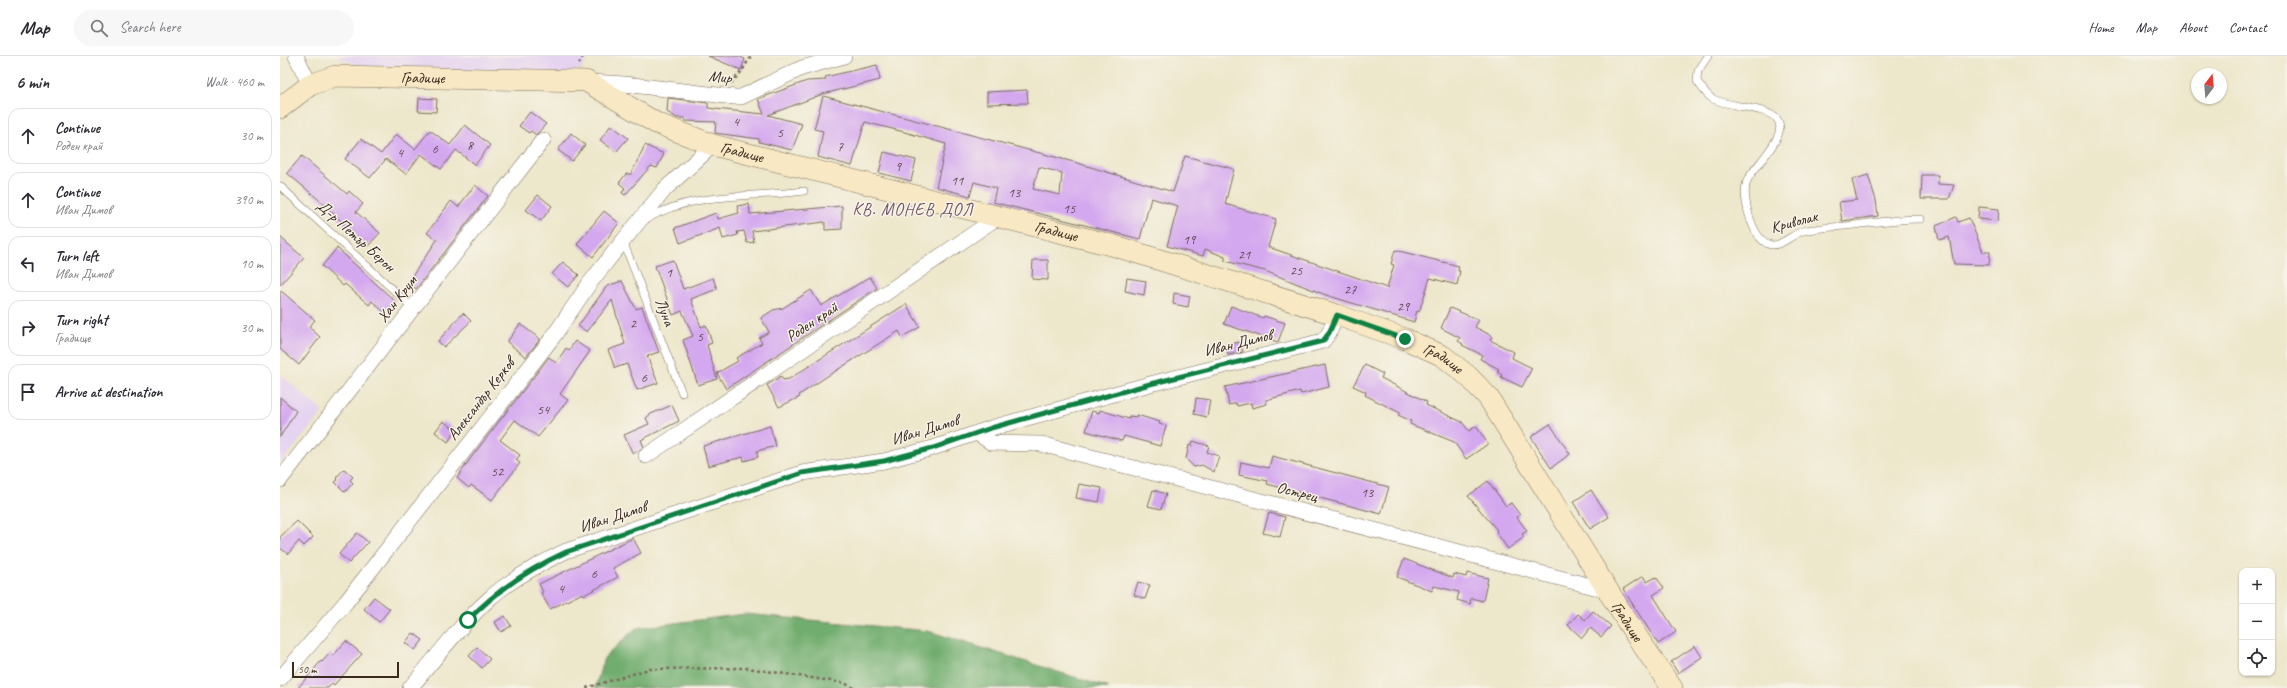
<!DOCTYPE html>
<meta charset="utf-8">
<style>
:root{--surface:#fff;--page:#f7f7f7;--text:#2b2b33;--muted:#7c7c81;--line:#e1e1e2}
body{margin:0;font-family:Caveat,sans-serif;background:var(--page);color:var(--text)}
.controls{position:absolute;right:12px;bottom:12px;display:grid;overflow:hidden;border-radius:8px;box-shadow:0 1px 3px #0004}
.controls button{width:36px;height:36px;display:grid;place-items:center;padding:0;border:0;border-bottom:1px solid var(--line);background:var(--surface);color:var(--text);font:20px sans-serif}
.compass{position:absolute;left:1911px;top:12px;width:36px;height:36px;border-radius:50%;background:var(--surface);box-shadow:0 1px 3px #0004;rotate:16deg}
.scale{position:absolute;left:12px;bottom:10px;width:107px;box-sizing:border-box;padding-left:4px;border:2px solid #3b2a1e;border-top:0;font-size:11px;line-height:14px;white-space:nowrap;color:#3b2a1e;-webkit-text-stroke:3px #f7f3e8;paint-order:stroke}
.stop{position:absolute;width:12px;height:12px;margin:-9px;border:3px solid #0b8043;border-radius:50%;background:#fff}
.stop.end{background:#0b8043;border-color:#fff;box-shadow:0 1px 4px #0008}
.list{margin:0;padding:0;list-style:none}
h2{display:flex;justify-content:space-between;align-items:center;height:52px;margin:0;padding:0 16px;font-size:17px}
h2 small{font-size:13px;font-weight:400;color:var(--muted)}
.list li{display:grid;grid-template-columns:26px 1fr auto;gap:12px;align-items:center;box-sizing:border-box;height:56px;margin:0 8px 8px;padding:0 8px;border:1px solid var(--line);border-radius:12px}
.list b{display:block;font-size:15px;white-space:nowrap}
.list p{margin:0;font-size:13px;white-space:nowrap;color:var(--muted)}
.list em{font-size:13px;font-style:normal;color:var(--muted)}
.icon{flex:none;width:22px;height:22px;fill:none;stroke:currentColor;stroke-width:2;stroke-linecap:round;stroke-linejoin:round}
.map{position:relative;flex:none;width:2007px;height:632px;overflow:hidden}
header{display:flex;align-items:center;gap:24px;box-sizing:border-box;height:56px;padding:0 20px;background:var(--surface);border-bottom:1px solid var(--line)}
header strong{font-size:19px}
nav{display:flex;gap:22px;margin-inline-start:auto;font-size:14px}
.search{width:280px;height:36px;background:var(--page);display:flex;align-items:center;gap:10px;box-sizing:border-box;padding:0 14px;border-radius:22px;color:var(--muted);font-size:15px}
main{display:flex}
aside{flex:1;background:var(--surface)}
.map>svg:first-child{display:block}
.built{fill:#e5d3f1}
.forest{fill:#71ad6e;stroke:#566c46}
.building{fill:#d4a8ef;fill-rule:evenodd}
.lines{fill:none;stroke-linecap:round;stroke-linejoin:round}
.lane-casing{stroke:#796c5b;stroke-width:8}
.street-casing{stroke:#796c5b;stroke-width:16}
.secondary-casing{stroke:#796c5b;stroke-width:22}
.path{stroke:#796c5b;stroke-width:2.5;stroke-dasharray:3 3;stroke-linecap:butt}
.lane{stroke:#fff;stroke-width:7}
.street{stroke:#fff;stroke-width:15}
.secondary{stroke:#f8e8c3;stroke-width:21}
.route{stroke:#0b8043;stroke-width:5}
.labels{text-anchor:middle;dominant-baseline:central;stroke-width:3;stroke-linejoin:round;paint-order:stroke}
.number-label{font-size:14px;fill:#614a52}
.street-label{font-size:16px;fill:#3b2a1e;stroke:#f7f3e8}
.neighbourhood-label{font-size:17px;letter-spacing:1px;fill:#715667;stroke:#f7f3e8}
</style>
<header>
<strong>Map</strong>
<div class="search"><svg class="icon" aria-label="search" viewBox="0 0 24 24"><circle cx="10" cy="10" r="6"/><path d="M15 15l6 6"/></svg>Search here</div>
<nav><a>Home</a><a>Map</a><a>About</a><a>Contact</a></nav>
</header>
<main>
<aside>
<h2>6 min<small>Walk · 460 m</small></h2>
<ul class="list">
<li><svg class="icon" aria-label="ahead" viewBox="0 0 24 24"><path d="M12 20V5M6 11l6-6 6 6"/></svg><div><b>Continue</b><p>Роден край</p></div><em>30 m</em></li>
<li><svg class="icon" aria-label="ahead" viewBox="0 0 24 24"><path d="M12 20V5M6 11l6-6 6 6"/></svg><div><b>Continue</b><p>Иван Димов</p></div><em>390 m</em></li>
<li><svg class="icon" aria-label="left" viewBox="0 0 24 24"><path d="M17 20v-9H6M10 6l-5 5 5 5"/></svg><div><b>Turn left</b><p>Иван Димов</p></div><em>10 m</em></li>
<li><svg class="icon" aria-label="right" viewBox="0 0 24 24"><path d="M7 20v-9h11M14 6l5 5-5 5"/></svg><div><b>Turn right</b><p>Градище</p></div><em>30 m</em></li>
<li><svg class="icon" aria-label="arrive" viewBox="0 0 24 24"><path d="M6 21V4h12l-3 4 3 4H6"/></svg><div><b>Arrive at destination</b></div></li>
</ul>
</aside>
<div class="map">
<svg width="2007" height="632" viewBox="0 0 2007 632">
<rect width="100%" height="100%" fill="#f7f3e8"/>
<filter id="ink" filterUnits="userSpaceOnUse"><feTurbulence type="fractalNoise" baseFrequency=".025" numOctaves="2"/><feDisplacementMap in="SourceGraphic" scale="8" xChannelSelector="R" yChannelSelector="G"/><feConvolveMatrix kernelMatrix="1 2 1 2 8 2 1 2 1" color-interpolation-filters="sRGB"/></filter>
<filter id="wash" filterUnits="userSpaceOnUse"><feTurbulence type="fractalNoise" baseFrequency=".012" numOctaves="4" result="noise"/><feDisplacementMap in="SourceGraphic" scale="16" xChannelSelector="R" yChannelSelector="G"/><feGaussianBlur stdDeviation="0.9" result="paint"/><feColorMatrix in="noise" values="0 0 0 0 0 0 0 0 0 0 0 0 0 0 0 0 0 1.4 0 .05"/><feComposite in="paint" operator="in"/></filter>
<g filter="url(#wash)">
<rect width="100%" height="100%" fill="#ede7cb"/>
<!-- built -->
<g class="built">
<path d="M55,0h254l-8,13 -14,5 -190,-2z"/>
<path d="M0,318l43,38 -43,52z"/>
</g>
<!-- forest -->
<path class="forest" d="M465,558l183,17 181,57h-514l9,-30 32,-30z"/>
<g id="blocks">
<!-- building -->
<g class="building">
<path d="M428,0h30l7,3 -4,11z"/>
<path d="M597,9l3,15 -57,14 -55,21 34,9 -10,26 -33,-8v-3l-44,-6 1,-11 -31,-1v-3h-8l-10,-6 1,-14 40,5v5l7,1 49,5 -6,-15 49,-18 19,-1 -1,-3z"/>
<path d="M747,34l1,13 -41,1v-12z"/>
<path d="M543,40l251,66 99,30 12,-36 49,13 -9,35 51,15 -8,28 119,41 7,-23 -3,-1 4,-14 64,16 -1,5h2l-3,14 -27,-7 -11,34 -2,-1 -3,11 -88,-27 -61,-24 -40,-10v-4l-20,-8 -2,7 -36,-10 11,-40 -27,-8 -11,41 -147,-37 3,-14 -22,-6 -4,14 -34,-9 10,-43 -38,-11 -43,-11 -13,44 -34,-9 5,-26 -9,-2zM759,111l23,6 -2,22 -27,-6z"/>
<path d="M139,42l18,1 -1,13 -18,-1z"/>
<path d="M250,56l16,12 -10,11 -5,-4 -2,2 -10,-7z"/>
<path d="M185,69l25,20 -15,20 -19,-15 -15,19 -20,-15 -15,20 -20,-15 -16,19 -25,-19 16,-20 20,15 15,-20 19,15 15,-19 20,15z"/>
<path d="M331,69l17,13 -12,14 -16,-12z"/>
<path d="M291,77l14,12 -13,16 -14,-11z"/>
<path d="M365,89l19,9 -7,14 -6,-2 -26,29 -3,-2 3,-5 -6,-5 7,-9h5z"/>
<path d="M604,96l32,8 -5,21 -32,-8z"/>
<path d="M22,100l45,38 2,-3 14,13 -7,8 24,21 -13,14 -43,-43 -37,-31z"/>
<path d="M1588,119l8,25 2,16 -36,5 -3,-19 18,-2 -5,-20z"/>
<path d="M1642,119h16v9l16,1 -5,14h-28z"/>
<path d="M195,129l13,11 -72,93 -8,-7 29,-42 -10,-7 24,-32 7,6z"/>
<path d="M258,139l14,11 -11,15 -15,-11z"/>
<path d="M469,148l1,10 92,-8v23l-17,1v-8l-73,9 2,11 -7,1 -3,-12 -7,1 1,3 -15,4 -3,-11 -40,15 -5,-15 41,-15 2,6 21,-6 -2,-7z"/>
<path d="M1699,151l20,2 -1,12 -20,-2z"/>
<path d="M324,155l15,12 -26,34 -16,-13z"/>
<path d="M1676,161l2,5 11,-4 14,34h7l-1,13 -35,-1 -5,-27 -10,3 -3,-14z"/>
<path d="M0,181l24,21 -24,27z"/>
<path d="M57,192l59,54 -10,12 -14,-13 -3,4 -24,-21 -2,2 -21,-20z"/>
<path d="M393,204l10,29 30,-11 4,11 -26,10 10,28 5,-2 6,18 -5,2 10,34 -19,6 -15,-45 10,-4 -11,-25 -9,4 -18,-49z"/>
<path d="M753,204h15v20l-16,-1z"/>
<path d="M283,206l16,13 -11,12 -16,-13z"/>
<path d="M590,221l7,11 -151,101 -9,-16 21,-12 -2,-3 26,-15 -3,-5 10,-6 -8,-14 12,-8 10,-2 28,-18 10,16z"/>
<path d="M847,222l19,3 -2,14 -19,-4z"/>
<path d="M342,225l14,28 6,-2 17,45 -12,4 11,27 -21,7 -10,-26 -12,4 -7,-18 17,-6 -13,-44 -25,32 -9,-6 29,-40z"/>
<path d="M0,234l35,30 -6,7 11,10 -21,28 -19,-16z"/>
<path d="M894,237l16,3 -2,11 -15,-3z"/>
<path d="M626,248l14,23 -18,10 -3,-6 -73,46 -27,18 1,2 -21,10 -12,-22 14,-9 2,4 6,-1z"/>
<path d="M951,250l32,12 1,-2 21,7 -7,19 -54,-18z"/>
<path d="M1170,252l29,12 -4,7 17,9 -2,4 24,12 -2,6 20,10 -10,19 -21,-10 1,-2 -5,-3 2,-3 -19,-10 2,-4 -20,-10 1,-1 -5,-3 2,-3 -19,-10z"/>
<path d="M183,257l8,8 -27,26 -6,-6z"/>
<path d="M240,268l20,15 -14,18 -19,-15z"/>
<path d="M295,285l15,10 -30,43 8,6 -30,37 -23,-17 -15,20 20,15 -4,5 4,3 -28,37 -21,-15 -2,3 -12,-10 13,-19 79,-102 7,6 10,-15 3,2z"/>
<path d="M960,286l3,10 -15,3 -2,-10z"/>
<path d="M1045,309l4,22 -28,7 -1,-3 -34,9 1,4 -15,4 -1,-5 -14,3 -1,-3 -7,2 -4,-18z"/>
<path d="M1085,309l18,9 -2,4 46,24 -1,3 36,17 7,9 7,-5 12,18 -22,15 -12,-17 -44,-18 1,-3 -13,-6 2,-2 -35,-18 1,-3 -13,-6z"/>
<path d="M0,341l16,14 -16,26z"/>
<path d="M916,342l14,2 -3,17 -13,-3z"/>
<path d="M392,349l7,16 -38,19 3,7 -11,7 -9,-19 25,-11 -3,-6 5,-4z"/>
<path d="M820,354l29,9v-3l8,1v-2l23,7 -1,2 7,2 -6,20 -36,-10 -2,5 -36,-10 6,-20 7,2z"/>
<path d="M163,365l13,9 -8,12 -13,-10z"/>
<path d="M1270,368l20,30 -19,14 -20,-31z"/>
<path d="M490,370l6,20 -19,5 1,6 -14,4 -1,-4 -35,9 -5,-20z"/>
<path d="M913,385l16,5 -2,6 12,4 -5,16 -12,-7 -8,2 -8,-8 3,-14 3,1z"/>
<path d="M992,400l117,31 -8,27 -114,-30 1,-3 -29,-6 2,-13 28,6z"/>
<path d="M64,413l9,8 -3,3 3,3 -8,9 -10,-10 3,-2 -2,-2z"/>
<path d="M1208,425l18,25 5,-3 9,12 -3,2 10,14 -5,3 2,3 -16,12 -12,-17 1,-2 -29,-34z"/>
<path d="M799,428l23,4 -3,14 -23,-4z"/>
<path d="M873,434l13,4 -5,15 -13,-3z"/>
<path d="M1311,434l18,27 -19,12 -17,-27z"/>
<path d="M989,457l16,4 -5,20 -17,-4z"/>
<path d="M17,465l16,16 -9,9 -5,-5 -11,13 -8,-6v-11z"/>
<path d="M77,477l11,9 -19,21 -10,-9z"/>
<path d="M353,482l8,15 -28,15 5,9 -34,18 -1,-2 -33,16 -9,-16 2,-1 -4,-8z"/>
<path d="M1124,503l49,19 1,-4 12,3 1,-4 21,5 -5,23 -12,-3 -1,6 -13,-4 2,-8 -25,-6 -2,5 -35,-14z"/>
<path d="M1363,520l4,6 9,-5 8,11 -11,7 23,37 -18,12 -35,-55z"/>
<path d="M858,526l12,3 -5,14 -11,-4z"/>
<path d="M94,541l16,12 -11,13 -15,-13z"/>
<path d="M1313,555l18,15 -10,11 -11,-9 -8,10 -14,-13 10,-11 7,6z"/>
<path d="M225,560l6,10 -10,6 -6,-10z"/>
<path d="M133,577l10,7 -8,10 -10,-7z"/>
<path d="M66,585l16,13 -28,31 -2,-2 -4,5h-30l23,-27 1,1 8,-9 3,3z"/>
<path d="M1415,590l7,11 -24,16 -7,-11z"/>
<path d="M197,591l13,12 -8,9 -13,-12z"/>
</g>
</g>
</g>
<g filter="url(#ink)">
<use href="#blocks" fill-opacity="0" stroke="#796c5b" stroke-width="1"/>
<g class="lines">
<!-- lane casing -->
<g class="lane-casing">
<g id="lane">
<path d="M1428,0l-10,15 -1,10c4,6 10,15 16,18 16,8 54,8 64,20 13,16 -24,48 -30,62 -6,16 5,56 21,63 11,5 24,-10 35,-13 14,-3 28,-4 42,-5 26,-3 51,-7 76,-7"/>
<path d="M0,130l133,122"/>
<path d="M367,163c46,-28 106,-21 157,-28"/>
<path d="M343,185l59,152"/>
</g>
</g>
<!-- street casing -->
<g class="street-casing">
<g id="street">
<path d="M16,0l14,29"/>
<path d="M310,26l34,2 110,13h7l61,-29 42,-12"/>
<path d="M697,377l15,10 49,1 569,147"/>
<path d="M366,400l352,-239"/>
<path d="M0,424l263,-340"/>
<path d="M0,623l66,-77 207,-265 36,-53 34,-43 42,-52 48,-44"/>
<path d="M130,632c26,-30 50,-63 79,-89 22,-20 50,-35 77,-48l236,-78 82,-12 49,-13 58,-20 159,-44 173,-43 6,-8 8,-18"/>
</g>
</g>
<!-- secondary casing -->
<g class="secondary-casing">
<g id="secondary">
<path id="s1" d="M0,52l30,-23 25,-9 251,5 70,42 57,22 402,101 222,69 68,24 38,17 25,20 20,21 145,234 39,57"/>
</g>
</g>
<!-- path -->
<g class="path">
<path d="M299,8l4,-8"/>
<path d="M451,27l11,-12 9,-15"/>
<path d="M306,632l63,-19 98,-1 97,15 10,5"/>
</g>
<!-- lane -->
<use href="#lane" class="lane"/>
<!-- street -->
<use href="#street" class="street"/>
<!-- secondary -->
<use href="#secondary" class="secondary"/>
</g>
</g>
<g class="lines" filter="url(#ink)">
<!-- route -->
<path class="route" d="M188,564c29,-30 61,-51 98,-68l236,-79 82,-12 49,-13 58,-20 159,-44 173,-43 6,-8 8,-18 68,24"/>
</g>
<g class="labels">
<!-- number labels -->
<g class="number-label">
<text x="456" y="65">4</text>
<text x="500" y="76">5</text>
<text x="190" y="89">8</text>
<text x="560" y="90">7</text>
<text x="155" y="92">6</text>
<text x="120" y="96">4</text>
<text x="618" y="110">9</text>
<text x="677" y="124">11</text>
<text x="734" y="136">13</text>
<text x="789" y="152">15</text>
<text x="909" y="183">19</text>
<text x="964" y="198">21</text>
<text x="1016" y="214">25</text>
<text x="389" y="216">1</text>
<text x="1070" y="233">27</text>
<text x="1123" y="250">29</text>
<text x="353" y="267">2</text>
<text x="420" y="280">5</text>
<text x="364" y="321">6</text>
<text x="263" y="353">54</text>
<text x="217" y="415">52</text>
<text x="1087" y="436">13</text>
<text x="314" y="517">6</text>
<text x="281" y="532">4</text>
</g>
<!-- street labels -->
<g class="street-label">
<text transform="translate(440 21) rotate(5)">Мир</text>
<text stroke="none"><textPath href="#s1" startOffset="152">Градище</textPath></text>
<text stroke="none"><textPath href="#s1" startOffset="488">Градище</textPath></text>
<text transform="translate(1514 166) rotate(-15)">Криволак</text>
<text stroke="none"><textPath href="#s1" startOffset="812">Градище</textPath></text>
<text transform="translate(76 180) rotate(42)">Д-р Петър Берон</text>
<text transform="translate(117 243) rotate(-52)">Хан Крум</text>
<text transform="translate(385 256) rotate(69)">Луна</text>
<text transform="translate(532 266) rotate(-34)">Роден край</text>
<text transform="translate(958 287) rotate(-14)">Иван Димов</text>
<text stroke="none"><textPath href="#s1" startOffset="1220">Градище</textPath></text>
<text transform="translate(201 343) rotate(-52)">Александър Керков</text>
<text transform="translate(645 374) rotate(-17)">Иван Димов</text>
<text transform="translate(1017 436) rotate(14)">Острец</text>
<text transform="translate(333 461) rotate(-18)">Иван Димов</text>
<text stroke="none"><textPath href="#s1" startOffset="1544">Градище</textPath></text>
</g>
<!-- neighbourhood labels -->
<g class="neighbourhood-label">
<text x="633" y="153">КВ. МОНЕВ ДОЛ</text>
</g>
</g>
</svg>
<div class="controls">
<button>+</button>
<button>−</button>
<button><svg class="icon" aria-label="locate" viewBox="0 0 24 24"><circle cx="12" cy="12" r="6"/><path d="M12 2v4M12 18v4M2 12h4M18 12h4"/></svg></button>
</div>
<svg class="compass" viewBox="-18 -18 36 36"><path d="M0-13l5 13h-10z" fill="#e53935"/><path d="M0 13l5-13h-10z" fill="#7c7c81"/></svg>
<div class="scale">50 m</div>
<div class="stop" style="left:188px;top:564px"></div>
<div class="stop end" style="left:1125px;top:283px"></div>
</div>
</main>
